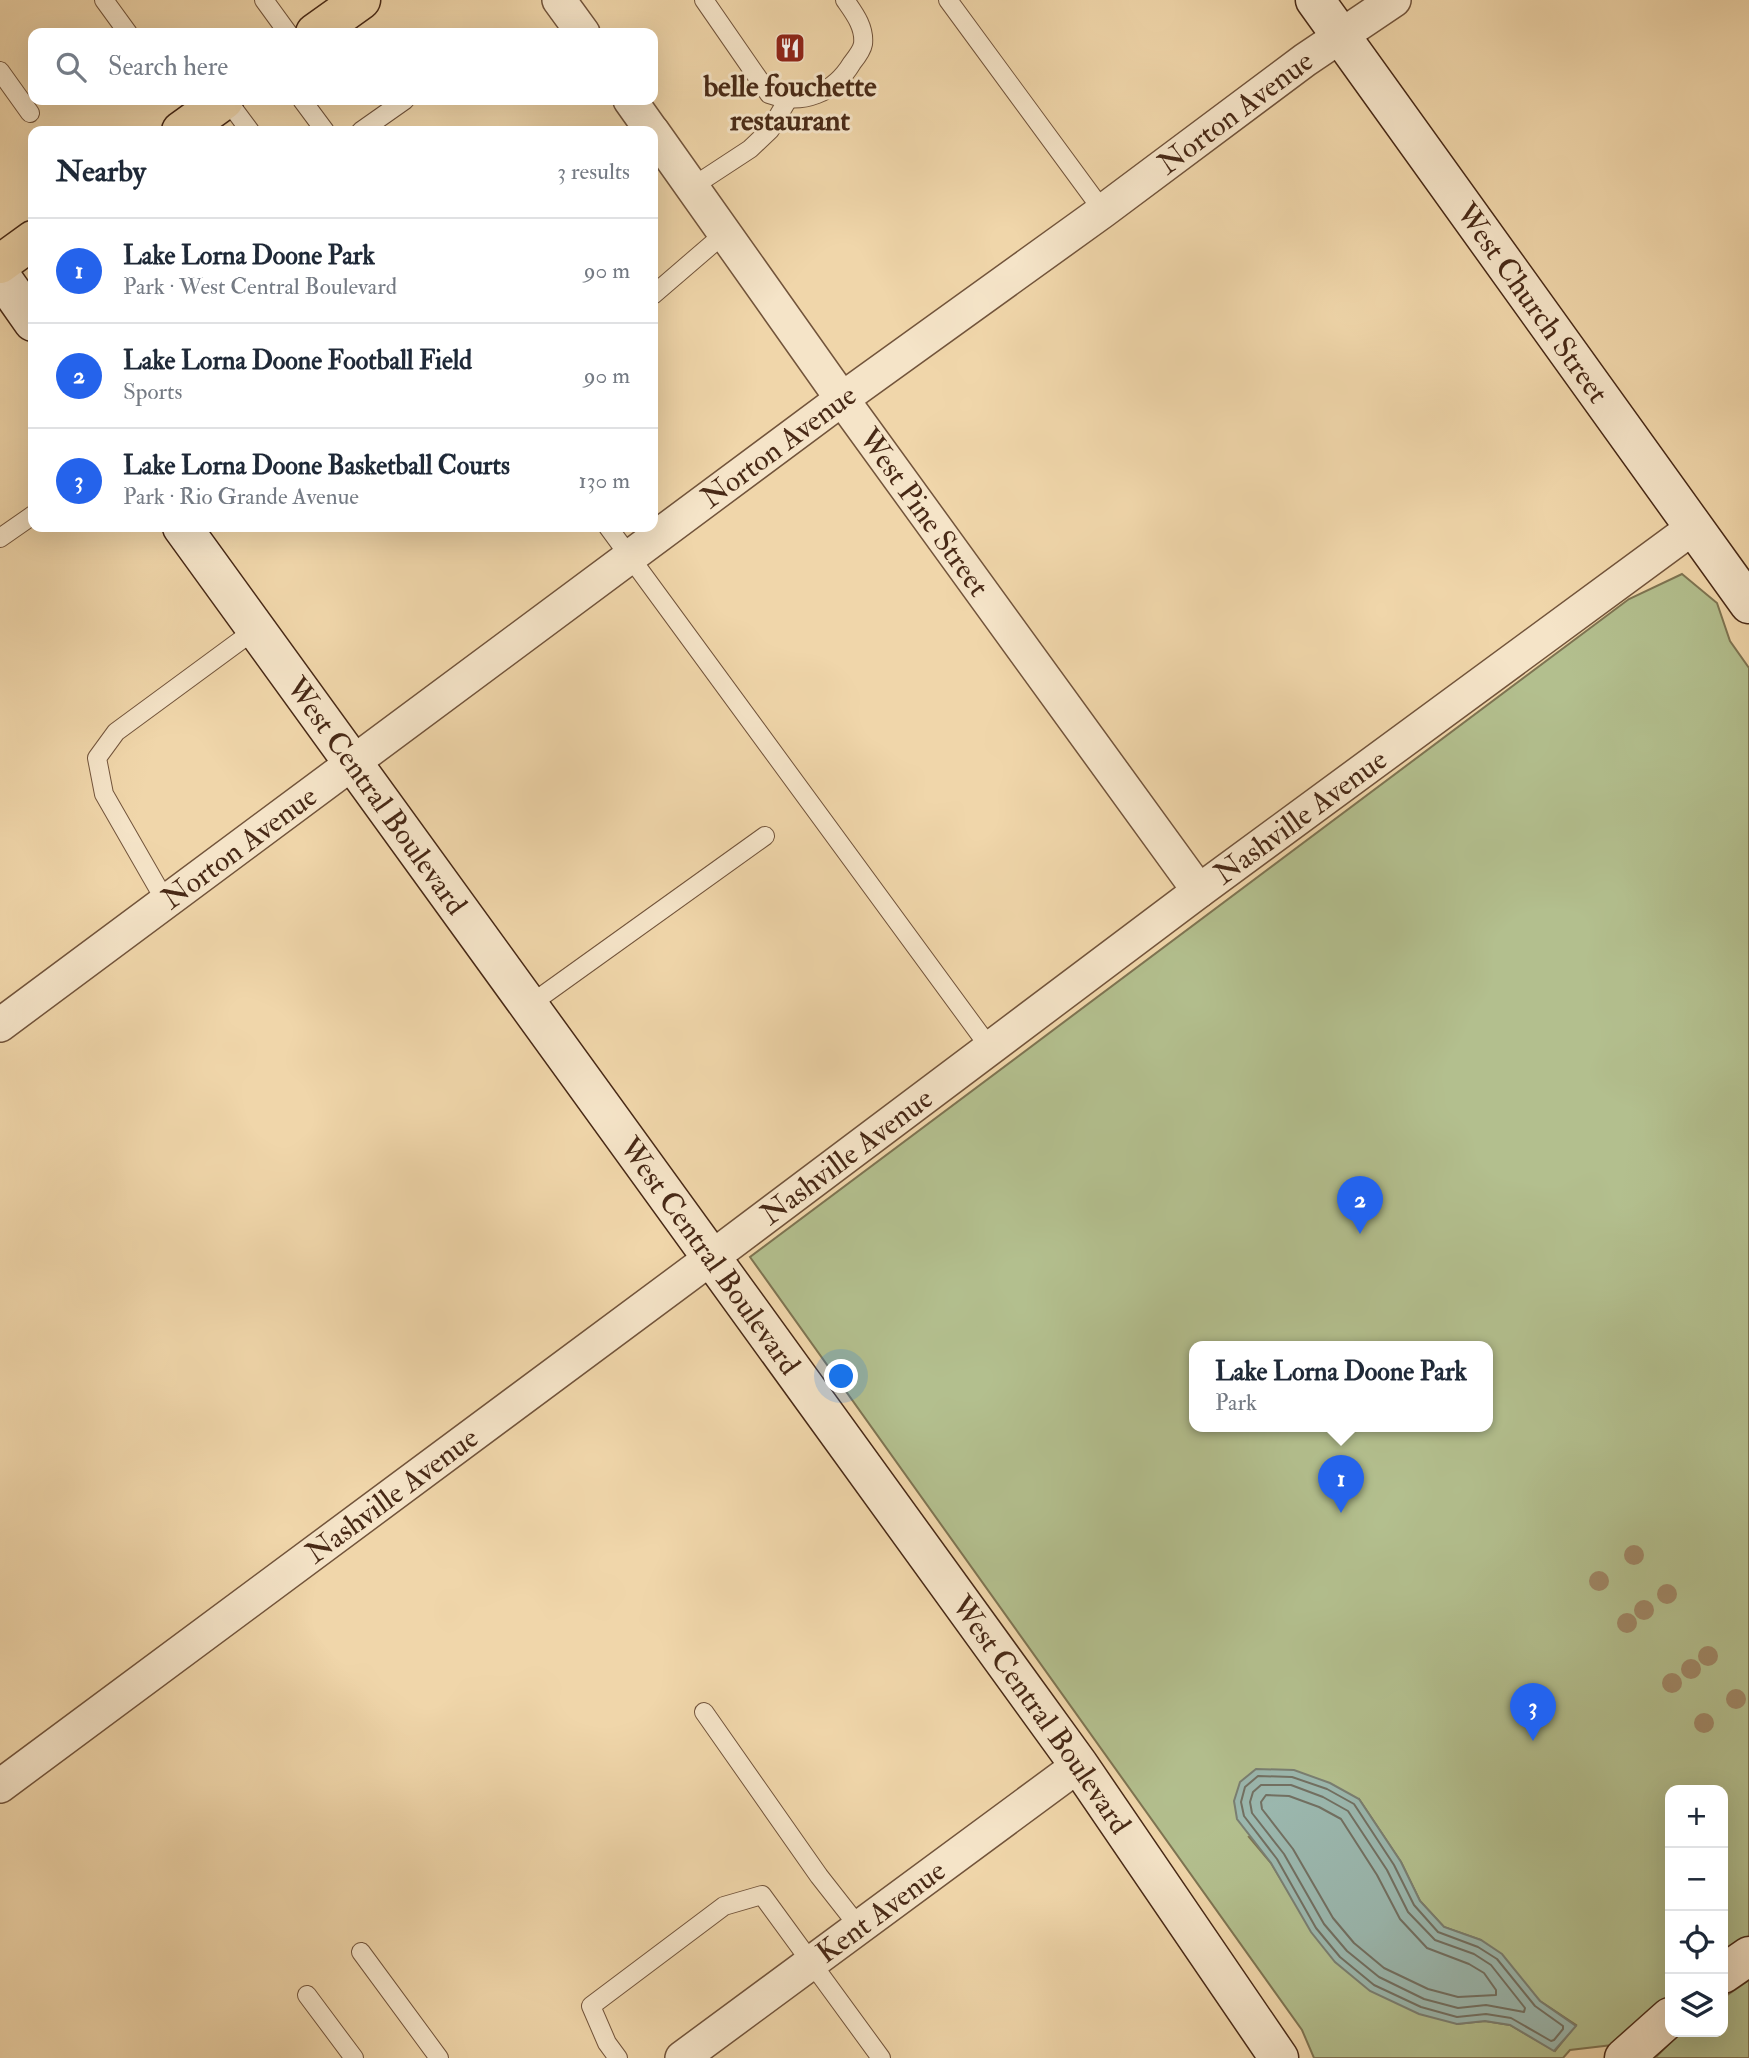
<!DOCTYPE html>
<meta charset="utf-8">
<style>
:root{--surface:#fff;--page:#f6f6f7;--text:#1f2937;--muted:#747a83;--line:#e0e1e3;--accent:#2563eb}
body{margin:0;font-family:"IM FELL Double Pica",serif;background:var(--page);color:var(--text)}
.controls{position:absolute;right:21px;bottom:21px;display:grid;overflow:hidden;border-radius:14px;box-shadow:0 7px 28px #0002}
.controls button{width:63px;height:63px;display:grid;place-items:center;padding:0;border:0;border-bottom:2px solid var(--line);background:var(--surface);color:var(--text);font:35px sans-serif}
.you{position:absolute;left:842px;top:1377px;width:24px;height:24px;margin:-18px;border:5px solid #fff;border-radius:50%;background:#1a73e8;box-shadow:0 0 0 10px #1a73e833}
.badge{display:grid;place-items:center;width:46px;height:46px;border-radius:50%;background:var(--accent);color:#fff;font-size:23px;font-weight:700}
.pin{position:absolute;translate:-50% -58px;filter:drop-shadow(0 2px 4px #0008)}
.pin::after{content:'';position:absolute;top:37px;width:24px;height:21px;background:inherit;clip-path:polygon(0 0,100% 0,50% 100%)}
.popup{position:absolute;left:1189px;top:1341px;width:304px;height:91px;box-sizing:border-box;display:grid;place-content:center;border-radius:14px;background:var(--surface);filter:drop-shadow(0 2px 5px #0005);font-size:23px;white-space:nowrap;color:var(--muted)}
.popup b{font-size:26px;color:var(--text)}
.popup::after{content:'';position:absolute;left:50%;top:100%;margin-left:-14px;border:14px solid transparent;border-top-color:var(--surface)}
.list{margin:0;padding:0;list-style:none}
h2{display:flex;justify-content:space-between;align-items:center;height:91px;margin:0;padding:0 28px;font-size:30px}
h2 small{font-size:23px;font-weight:400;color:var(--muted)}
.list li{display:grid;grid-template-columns:46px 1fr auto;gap:21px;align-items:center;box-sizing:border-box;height:105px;padding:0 28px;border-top:2px solid var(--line)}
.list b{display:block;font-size:26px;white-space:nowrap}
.list p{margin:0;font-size:23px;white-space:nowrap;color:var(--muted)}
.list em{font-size:23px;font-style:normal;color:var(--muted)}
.icon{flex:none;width:38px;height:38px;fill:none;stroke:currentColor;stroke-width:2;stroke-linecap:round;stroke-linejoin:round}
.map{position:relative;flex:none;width:1749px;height:2058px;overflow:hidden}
.search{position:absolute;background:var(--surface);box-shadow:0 7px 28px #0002;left:28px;top:28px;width:630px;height:77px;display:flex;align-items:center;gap:18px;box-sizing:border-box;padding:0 24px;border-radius:14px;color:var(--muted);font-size:26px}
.panel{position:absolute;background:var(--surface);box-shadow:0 7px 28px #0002;left:28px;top:126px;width:630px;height:406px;border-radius:14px}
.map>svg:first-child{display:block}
.green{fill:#b3bf8e;stroke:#7e7452;stroke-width:2;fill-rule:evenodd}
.water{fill:#9bb8af;stroke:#7a7f72;stroke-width:2}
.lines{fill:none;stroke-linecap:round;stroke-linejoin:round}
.shore{stroke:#727062;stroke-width:2}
.lane-casing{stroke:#72543b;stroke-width:20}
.street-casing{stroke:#72543b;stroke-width:36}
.secondary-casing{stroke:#482916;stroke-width:41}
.primary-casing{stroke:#482916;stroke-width:41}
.lane{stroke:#f5e4c8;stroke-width:18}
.street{stroke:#f5e4c8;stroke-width:33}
.secondary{stroke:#f5e4c8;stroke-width:38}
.primary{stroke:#f0d6aa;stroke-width:38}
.tree{fill:#9f8766}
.labels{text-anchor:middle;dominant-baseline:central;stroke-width:6;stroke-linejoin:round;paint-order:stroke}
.poi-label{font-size:30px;font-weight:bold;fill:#482916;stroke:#f5e4c8}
.street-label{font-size:30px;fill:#482916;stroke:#f5e4c8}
</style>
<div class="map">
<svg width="1749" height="2058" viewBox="0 0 1749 2058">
<rect width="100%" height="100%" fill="#f0d6aa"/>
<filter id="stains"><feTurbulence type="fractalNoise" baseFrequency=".00286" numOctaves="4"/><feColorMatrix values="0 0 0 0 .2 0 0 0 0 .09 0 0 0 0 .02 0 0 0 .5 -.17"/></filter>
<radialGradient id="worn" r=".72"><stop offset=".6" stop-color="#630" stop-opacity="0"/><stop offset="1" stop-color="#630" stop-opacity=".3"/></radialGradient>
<!-- green -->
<g class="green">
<path d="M1682,574l35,29 13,38 19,27v1268l-26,19v-165h-53v207l-49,47 -51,6 -7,8h-249l-12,-28 -552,-773 879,-658zM1194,1347h294v80h-294zM1359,1799l42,63 19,39 24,26 37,13 59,61 36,24 -21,26 -45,-26 -25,-4 -28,3 -166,-128 -20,-33 -22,-26z"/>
<path d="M1749,1980v78h-94l26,-26h42v-34z"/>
</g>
<!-- water -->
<path class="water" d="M1256,1769l38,1 36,13 29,16 42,63 19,39 24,26 37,13 21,14 38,47 36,25 -22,25 -44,-26 -25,-4 -28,3 -38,-10 -49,-23 -35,-29 -24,-30 -40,-69 -34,-44 -3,-18 6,-19z"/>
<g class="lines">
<!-- shore -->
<g class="shore">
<path d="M1258,1776l34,1 35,12 27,15 40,61 20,40 24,27 40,15 19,12 38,47 28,20v3l-9,11 -3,1 -40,-23 -25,-4 -29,3 -36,-10 -47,-22 -34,-28 -24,-29 -39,-69 -33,-43 -3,-14 4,-15z"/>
<path d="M1261,1785h30l32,12 25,14 39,59 21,42 27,28 39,14 17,11 34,43 -1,4 -38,-7 -28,3 -34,-9 -45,-22 -32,-26 -23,-27 -40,-70 -32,-41 -2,-11 3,-10z"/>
<path d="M1266,1795l23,1 30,11 22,12 36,56 23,44 27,29 42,16 15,9 12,17v5l-38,2 -30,-8 -44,-21 -30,-25 -21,-25 -40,-69 -31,-40 -1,-7z"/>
</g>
<!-- lane casing -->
<g class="lane-casing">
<g id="lane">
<path d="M104,0l24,33"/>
<path d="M264,0l24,33"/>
<path d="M704,0l65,94c34,12 65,-1 83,-31 4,-5 10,-13 11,-19 2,-17 -9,-31 -18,-44"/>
<path d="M948,0l155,211"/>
<path d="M0,71l30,42"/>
<path d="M227,100l23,31"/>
<path d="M302,100l23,31"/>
<path d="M361,131l44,-31"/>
<path d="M692,187l58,-38 20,-19 17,-29"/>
<path d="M653,295l72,-62"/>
<path d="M608,527l382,521"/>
<path d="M0,538l33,-23"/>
<path d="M166,902l-62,-108 -7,-36 19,-26 140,-103"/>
<path d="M528,1006l237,-170"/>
<path d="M704,1712l115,164 40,51"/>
<path d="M361,1952l78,106"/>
<path d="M307,1995l47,63"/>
<path d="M618,2058l-11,-15 -16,-37 133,-100 38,-11 119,163"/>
</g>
</g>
<!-- street casing -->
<g class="street-casing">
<g id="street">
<path d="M559,0l24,33"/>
<path d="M630,100l22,31"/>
<path id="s1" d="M653,132l189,267 357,492"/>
<path id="s2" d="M0,1025l842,-626 261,-188 202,-151 89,-60"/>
<path id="s3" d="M0,1786l711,-528 488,-367 495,-364"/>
<path id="s4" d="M682,2058l397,-293"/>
</g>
</g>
<!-- secondary casing -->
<g class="secondary-casing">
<g id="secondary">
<path id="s5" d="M1315,0l434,604"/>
<path d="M0,275l33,47"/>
<path id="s6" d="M182,527l897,1238 200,293"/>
<path d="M1723,1974l26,-18"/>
<path d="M1624,2058l46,-41"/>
</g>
</g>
<!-- primary casing -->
<g class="primary-casing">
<g id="primary">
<path d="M315,33l46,-33"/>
<path d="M181,131l43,-31"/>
<path d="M0,264l33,-24"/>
</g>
</g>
<!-- lane -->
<use href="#lane" class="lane"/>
<!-- street -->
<use href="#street" class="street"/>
<!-- secondary -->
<use href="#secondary" class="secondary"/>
<!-- primary -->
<use href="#primary" class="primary"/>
</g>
<!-- trees -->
<g class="tree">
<circle cx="1634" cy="1555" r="10"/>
<circle cx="1599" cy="1581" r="10"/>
<circle cx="1667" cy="1594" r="10"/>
<circle cx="1644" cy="1610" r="10"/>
<circle cx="1627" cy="1623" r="10"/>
<circle cx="1708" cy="1656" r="10"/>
<circle cx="1691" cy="1669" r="10"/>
<circle cx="1672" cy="1683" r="10"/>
<circle cx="1736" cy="1699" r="10"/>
<circle cx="1704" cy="1723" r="10"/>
</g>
<!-- icons -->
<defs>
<g id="restaurant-square" transform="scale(1.575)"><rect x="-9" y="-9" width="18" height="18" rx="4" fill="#8f2418" stroke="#f5e4c8"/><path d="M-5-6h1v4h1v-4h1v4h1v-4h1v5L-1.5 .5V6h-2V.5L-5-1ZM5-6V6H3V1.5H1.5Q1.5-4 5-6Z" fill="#fff"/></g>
</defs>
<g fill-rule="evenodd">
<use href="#restaurant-square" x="790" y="48"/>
</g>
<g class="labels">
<!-- poi labels -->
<g class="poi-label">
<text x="790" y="86">belle fouchette<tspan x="790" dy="34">restaurant</tspan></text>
</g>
<!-- street labels -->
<g class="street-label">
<text stroke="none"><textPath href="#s2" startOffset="1536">Norton Avenue</textPath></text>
<text stroke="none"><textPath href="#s5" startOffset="373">West Church Street</textPath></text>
<text stroke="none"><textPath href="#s2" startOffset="970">Norton Avenue</textPath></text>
<text stroke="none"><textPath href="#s1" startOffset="467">West Pine Street</textPath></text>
<text stroke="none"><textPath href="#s6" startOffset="332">West Central Boulevard</textPath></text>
<text stroke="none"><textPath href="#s3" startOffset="1622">Nashville Avenue</textPath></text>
<text stroke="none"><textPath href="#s2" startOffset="298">Norton Avenue</textPath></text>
<text stroke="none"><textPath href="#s3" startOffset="1055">Nashville Avenue</textPath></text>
<text stroke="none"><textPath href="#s6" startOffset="900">West Central Boulevard</textPath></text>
<text stroke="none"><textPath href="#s3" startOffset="488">Nashville Avenue</textPath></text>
<text stroke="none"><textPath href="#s6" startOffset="1466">West Central Boulevard</textPath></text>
<text stroke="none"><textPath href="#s4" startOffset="247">Kent Avenue</textPath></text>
</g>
</g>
<rect width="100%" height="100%" filter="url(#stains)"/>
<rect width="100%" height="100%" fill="url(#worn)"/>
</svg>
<div class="controls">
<button>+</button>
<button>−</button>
<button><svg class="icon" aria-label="locate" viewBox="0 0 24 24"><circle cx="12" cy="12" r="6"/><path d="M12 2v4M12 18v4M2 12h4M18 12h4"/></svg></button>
<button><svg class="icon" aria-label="layers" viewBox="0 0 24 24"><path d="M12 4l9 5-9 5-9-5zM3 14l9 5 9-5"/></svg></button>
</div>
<div class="you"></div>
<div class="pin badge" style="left:1341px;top:1513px">1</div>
<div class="popup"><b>Lake Lorna Doone Park</b>Park</div>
<div class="pin badge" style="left:1360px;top:1234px">2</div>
<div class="pin badge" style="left:1533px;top:1741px">3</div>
<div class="search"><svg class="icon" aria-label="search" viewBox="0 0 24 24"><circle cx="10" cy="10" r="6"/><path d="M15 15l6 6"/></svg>Search here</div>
<section class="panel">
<h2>Nearby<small>3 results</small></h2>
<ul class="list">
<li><span class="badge">1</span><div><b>Lake Lorna Doone Park</b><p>Park · West Central Boulevard</p></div><em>90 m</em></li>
<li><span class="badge">2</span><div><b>Lake Lorna Doone Football Field</b><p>Sports</p></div><em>90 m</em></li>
<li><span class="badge">3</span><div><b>Lake Lorna Doone Basketball Courts</b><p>Park · Rio Grande Avenue</p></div><em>130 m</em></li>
</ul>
</section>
</div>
